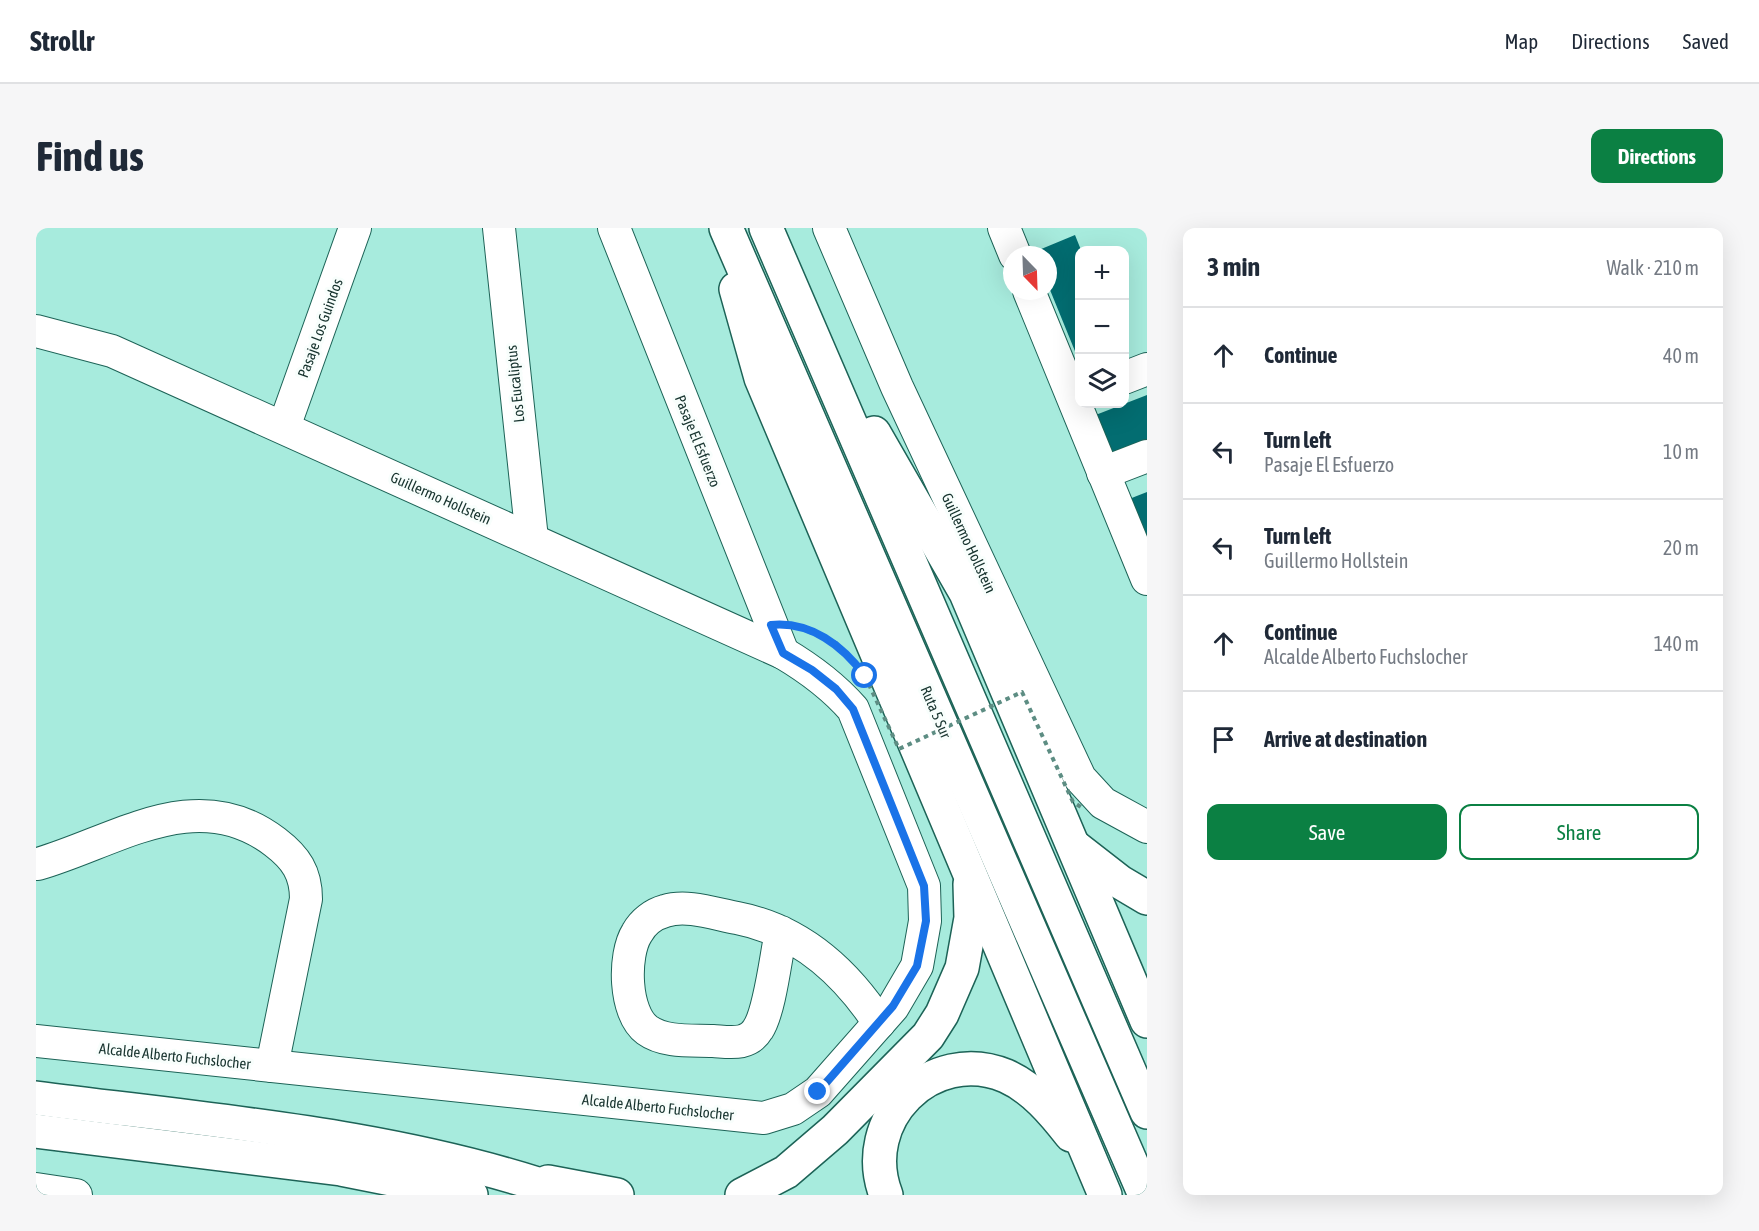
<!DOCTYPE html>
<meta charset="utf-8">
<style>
:root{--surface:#fff;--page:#f6f6f7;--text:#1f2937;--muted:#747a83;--line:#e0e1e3;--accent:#0b8043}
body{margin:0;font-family:"Asap Condensed",sans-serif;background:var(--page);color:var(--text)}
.controls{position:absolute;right:18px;top:18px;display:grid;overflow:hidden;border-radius:12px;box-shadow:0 6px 24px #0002}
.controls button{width:54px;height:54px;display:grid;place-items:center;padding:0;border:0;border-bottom:2px solid var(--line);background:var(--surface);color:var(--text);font:30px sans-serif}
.compass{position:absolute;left:967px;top:18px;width:54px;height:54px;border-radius:50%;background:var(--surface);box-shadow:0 6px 24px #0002;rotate:157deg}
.stop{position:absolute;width:18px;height:18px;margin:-14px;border:4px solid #1a73e8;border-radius:50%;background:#fff}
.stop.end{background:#1a73e8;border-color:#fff;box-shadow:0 2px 6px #0008}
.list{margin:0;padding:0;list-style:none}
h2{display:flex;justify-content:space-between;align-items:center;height:78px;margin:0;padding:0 24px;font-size:26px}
h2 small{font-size:20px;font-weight:400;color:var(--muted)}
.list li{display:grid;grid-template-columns:39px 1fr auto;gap:18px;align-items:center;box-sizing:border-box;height:96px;padding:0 24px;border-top:2px solid var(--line)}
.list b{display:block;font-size:22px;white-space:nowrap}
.list p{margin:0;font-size:20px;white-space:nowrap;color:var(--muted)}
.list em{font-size:20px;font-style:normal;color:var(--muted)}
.actions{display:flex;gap:12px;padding:18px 24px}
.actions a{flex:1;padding:14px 0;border:2px solid var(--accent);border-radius:12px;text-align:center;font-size:21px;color:var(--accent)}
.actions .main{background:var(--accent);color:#fff}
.icon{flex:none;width:33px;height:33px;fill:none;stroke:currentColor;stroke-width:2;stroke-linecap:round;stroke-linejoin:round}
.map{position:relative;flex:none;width:1111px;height:967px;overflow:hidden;border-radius:12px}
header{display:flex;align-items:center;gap:36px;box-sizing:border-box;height:84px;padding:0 30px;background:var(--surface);border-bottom:2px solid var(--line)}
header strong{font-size:28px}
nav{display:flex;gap:33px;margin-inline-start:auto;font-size:21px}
.intro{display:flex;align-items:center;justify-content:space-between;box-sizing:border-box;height:144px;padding:0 36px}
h1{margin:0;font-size:42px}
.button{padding:15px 27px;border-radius:12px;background:var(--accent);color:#fff;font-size:21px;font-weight:700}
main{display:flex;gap:36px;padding:0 36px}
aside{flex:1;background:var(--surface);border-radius:12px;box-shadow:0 6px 24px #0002}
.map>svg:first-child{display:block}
.building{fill:#036d71}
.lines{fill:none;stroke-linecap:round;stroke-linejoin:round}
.minor-casing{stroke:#1d6357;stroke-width:34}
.highway-casing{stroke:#1d6357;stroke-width:36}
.path{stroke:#5d8d83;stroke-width:4;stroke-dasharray:4.5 4.5;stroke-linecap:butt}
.minor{stroke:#fff;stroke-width:32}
.highway{stroke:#fff;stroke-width:33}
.path-bridge{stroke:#5d8d83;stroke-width:4;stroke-dasharray:4.5 4.5;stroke-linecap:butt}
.route{stroke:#1a73e8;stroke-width:8}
.labels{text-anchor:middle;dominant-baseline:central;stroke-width:6;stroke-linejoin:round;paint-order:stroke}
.street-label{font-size:15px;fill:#17332e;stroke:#f8fefc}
</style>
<header>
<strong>Strollr</strong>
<nav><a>Map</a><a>Directions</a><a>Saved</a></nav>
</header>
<div class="intro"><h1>Find us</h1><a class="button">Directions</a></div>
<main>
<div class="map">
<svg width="1111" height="967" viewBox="0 0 1111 967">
<rect width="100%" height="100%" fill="#a7ebdd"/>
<!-- building -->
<g class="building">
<path d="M1039,7l6,15 -2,111 -31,-76v-30h-12l-2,-3z"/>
<path d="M1111,167v47l-37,15 -17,-41z"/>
<path d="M1111,264v65l-23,-56z"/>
</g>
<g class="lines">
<!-- minor casing -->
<g class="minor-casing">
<g id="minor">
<path d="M463,0l33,311"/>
<path d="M578,0l169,425"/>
<path d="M793,0l68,159 183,391 23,25 44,24"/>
<path d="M968,0l11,27"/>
<path d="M993,63l118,288"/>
<path d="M0,103l76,20 671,302c27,16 49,32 70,56l71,177 1,35 -8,45 -24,41 -75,85 -25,17 -29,9 -728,-77"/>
<path d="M1088,150l23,-9"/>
<path d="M248,199l71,-199"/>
<path d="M1067,245l44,-17"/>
<path d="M2,636c79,-23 159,-82 237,-22 21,16 31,31 31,57l-34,167"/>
<path d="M745,704c-5,23 -11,79 -23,97 -10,17 -28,13 -45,12 -21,-1 -48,2 -66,-11 -23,-17 -24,-75 -10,-97 6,-11 17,-19 28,-22 22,-7 50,3 72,7 62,12 108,53 142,105"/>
<path d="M0,961l40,6"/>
</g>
</g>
<!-- highway casing -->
<g class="highway-casing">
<g id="highway">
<path d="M690,0l419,967"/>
<path d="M730,0l381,884"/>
<path d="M700,61l25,89 344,817"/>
<path d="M838,205l92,160 181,428"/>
<path d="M1039,619l45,35 27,16"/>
<path d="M0,870c178,23 365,37 534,97"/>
<path d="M0,903l305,38 130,26"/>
<path d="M512,954l69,13"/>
<path d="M706,967l44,-23 49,-42 93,-94 14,-22 20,-46 9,-50 -1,-34"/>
<path d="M850,967c-29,-75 45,-150 120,-119 27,12 47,36 65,59"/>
</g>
</g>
<!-- path -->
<path class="path" d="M764,400l36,15 10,9"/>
<!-- minor -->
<use href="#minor" class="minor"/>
<!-- highway -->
<use href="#highway" class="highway"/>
<!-- path-bridge -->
<path class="path-bridge" d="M829,448l34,73 123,-57 51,110 11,7"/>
</g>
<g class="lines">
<!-- route -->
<path class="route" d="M782,864l75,-86 24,-40 9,-45 -2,-35 -71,-177 -17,-20 -24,-19 -29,-17 -12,-28c40,-4 72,21 94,51"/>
</g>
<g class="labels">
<!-- street labels -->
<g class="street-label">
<text transform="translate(284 100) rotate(-70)">Pasaje Los Guindos</text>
<text transform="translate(479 156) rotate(-96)">Los Eucaliptus</text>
<text transform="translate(662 213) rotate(68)">Pasaje El Esfuerzo</text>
<text transform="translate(405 270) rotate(24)">Guillermo Hollstein</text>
<text transform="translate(933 315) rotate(65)">Guillermo Hollstein</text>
<text transform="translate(900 484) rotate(67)">Ruta 5 Sur</text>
<text transform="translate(139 828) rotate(6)">Alcalde Alberto Fuchslocher</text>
<text transform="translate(622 879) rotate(6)">Alcalde Alberto Fuchslocher</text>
</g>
</g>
</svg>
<div class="controls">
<button>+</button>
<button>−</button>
<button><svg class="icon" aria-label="layers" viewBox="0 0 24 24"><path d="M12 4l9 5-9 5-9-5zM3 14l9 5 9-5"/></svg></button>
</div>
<svg class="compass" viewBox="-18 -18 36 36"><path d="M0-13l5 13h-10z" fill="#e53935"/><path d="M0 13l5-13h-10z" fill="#747a83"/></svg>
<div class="stop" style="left:829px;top:448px"></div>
<div class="stop end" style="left:782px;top:864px"></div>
</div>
<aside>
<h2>3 min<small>Walk · 210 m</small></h2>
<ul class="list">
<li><svg class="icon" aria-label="ahead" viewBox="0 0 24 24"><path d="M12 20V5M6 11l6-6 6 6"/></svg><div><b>Continue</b></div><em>40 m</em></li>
<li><svg class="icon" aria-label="left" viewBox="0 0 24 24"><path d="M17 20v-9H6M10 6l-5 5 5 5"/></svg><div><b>Turn left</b><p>Pasaje El Esfuerzo</p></div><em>10 m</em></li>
<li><svg class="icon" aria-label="left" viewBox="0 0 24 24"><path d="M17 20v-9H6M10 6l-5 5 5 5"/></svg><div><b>Turn left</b><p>Guillermo Hollstein</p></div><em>20 m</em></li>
<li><svg class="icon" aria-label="ahead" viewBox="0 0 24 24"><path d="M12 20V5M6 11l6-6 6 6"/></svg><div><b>Continue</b><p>Alcalde Alberto Fuchslocher</p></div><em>140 m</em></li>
<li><svg class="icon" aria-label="arrive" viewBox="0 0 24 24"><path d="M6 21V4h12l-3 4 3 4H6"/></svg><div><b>Arrive at destination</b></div></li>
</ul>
<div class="actions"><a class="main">Save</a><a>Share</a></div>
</aside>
</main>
